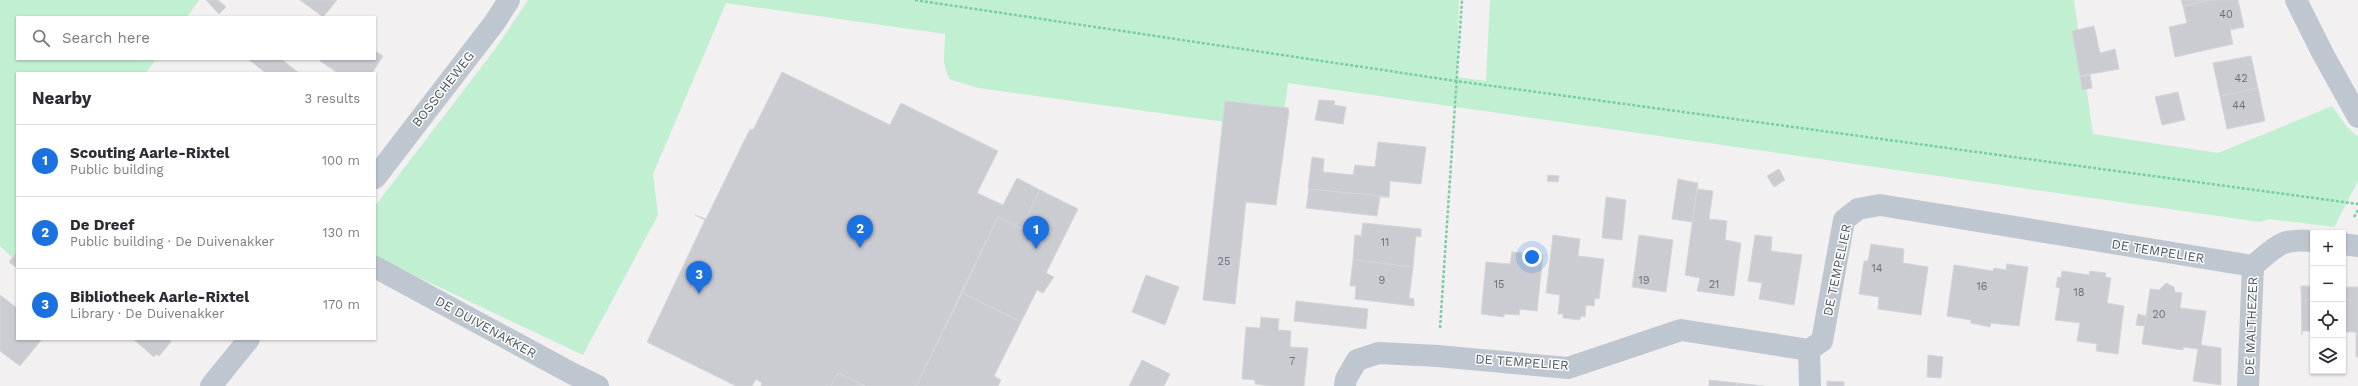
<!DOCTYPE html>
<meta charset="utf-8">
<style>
:root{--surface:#fff;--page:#f7f7f7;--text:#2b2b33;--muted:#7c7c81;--line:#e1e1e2;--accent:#1c71e1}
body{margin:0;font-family:"Work Sans",sans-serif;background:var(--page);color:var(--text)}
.controls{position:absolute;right:12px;bottom:12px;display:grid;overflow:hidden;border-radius:0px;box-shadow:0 1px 3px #0004}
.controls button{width:36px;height:36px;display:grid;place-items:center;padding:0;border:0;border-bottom:1px solid var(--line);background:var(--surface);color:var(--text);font:20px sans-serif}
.you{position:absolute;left:1532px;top:257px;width:14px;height:14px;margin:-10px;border:3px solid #fff;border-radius:50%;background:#1a73e8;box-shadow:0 0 0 6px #1a73e833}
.badge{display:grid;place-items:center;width:26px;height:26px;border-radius:50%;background:var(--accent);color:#fff;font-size:13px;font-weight:700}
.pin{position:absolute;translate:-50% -33px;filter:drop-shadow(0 1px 2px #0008)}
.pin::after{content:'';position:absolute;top:21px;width:14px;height:12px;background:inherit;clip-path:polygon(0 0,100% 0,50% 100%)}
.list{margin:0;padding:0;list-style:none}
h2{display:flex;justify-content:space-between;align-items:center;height:52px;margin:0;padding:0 16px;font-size:17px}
h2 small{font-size:13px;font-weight:400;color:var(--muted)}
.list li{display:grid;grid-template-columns:26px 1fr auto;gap:12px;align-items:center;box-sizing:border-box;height:72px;padding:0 16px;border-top:1px solid var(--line)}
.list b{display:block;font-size:15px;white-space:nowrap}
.list p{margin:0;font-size:13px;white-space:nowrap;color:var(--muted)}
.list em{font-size:13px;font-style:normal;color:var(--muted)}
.icon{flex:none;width:22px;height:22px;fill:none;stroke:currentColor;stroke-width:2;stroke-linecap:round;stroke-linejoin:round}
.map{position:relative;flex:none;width:2358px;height:386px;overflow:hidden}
.search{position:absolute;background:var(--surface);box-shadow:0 1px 3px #0004;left:16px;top:16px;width:360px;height:44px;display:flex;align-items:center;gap:10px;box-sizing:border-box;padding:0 14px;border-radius:0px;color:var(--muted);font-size:15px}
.panel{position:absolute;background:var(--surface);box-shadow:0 1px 3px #0004;left:16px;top:72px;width:360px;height:268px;border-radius:0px}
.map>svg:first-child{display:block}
.green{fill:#c0efd2}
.building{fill:#caccd2;stroke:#d4d6db}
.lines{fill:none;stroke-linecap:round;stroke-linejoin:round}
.path{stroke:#78cda3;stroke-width:2.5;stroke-dasharray:3 2;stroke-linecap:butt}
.minor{stroke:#bec7cf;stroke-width:22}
.labels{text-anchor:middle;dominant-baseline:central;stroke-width:3;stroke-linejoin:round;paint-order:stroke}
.number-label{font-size:11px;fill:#68717a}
.street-label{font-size:13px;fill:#48535d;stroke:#fff}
</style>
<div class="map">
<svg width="2358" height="386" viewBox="0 0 2358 386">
<rect width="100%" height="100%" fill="#f2f0f0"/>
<!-- green -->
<g class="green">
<path d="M0,0h199l-12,17h-170v42h139l-10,14h-129v189l-17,-16z"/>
<path d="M528,0h931l-2,77 29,4 4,-81h584l19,134 125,19 114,-47 15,21 11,10v44l-24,46 -65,-8 -9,3 -972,-139 -5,36 -7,10 -298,-41 -29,-9 -5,-16 1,-29 -219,-31 -73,171 5,41 -75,140 -208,-98v-51l121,-158z"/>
</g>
<!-- building -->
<g class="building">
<path d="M206,0h12l8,7 -7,7z"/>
<path d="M300,0h37l-14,17z"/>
<path d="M2181,0h29l-27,6z"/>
<path d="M2210,0h28l6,27 -14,3 3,14 -58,13 -6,-30 18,-4 -4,-17z"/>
<path d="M2094,26l6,27 15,-4 4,20 -39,7 -8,-45z"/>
<path d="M375,51l8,5 -11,17h-34l-18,-12 1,-2h54z"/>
<path d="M2251,56l7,32 -38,8 -7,-33z"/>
<path d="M248,59h33l17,13 -32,1z"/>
<path d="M782,72l108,53 11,-22 97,48 -21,42 26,12 14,-27 23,12 -19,39 -23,-12 -82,169h-51l-27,-13 -7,13h-70l1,-3 -6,-4 -4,7h-16l-89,-44 58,-122 -10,-5 11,4 44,-90 3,1z"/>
<path d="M2090,75l2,13 -10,2 -2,-13z"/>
<path d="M2258,88l7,33 -38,8 -7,-33z"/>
<path d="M2178,92l7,28 -23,5 -7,-28z"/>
<path d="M1319,100l16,1 -1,4 12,2 -3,17 -28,-4z"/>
<path d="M1225,101l63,7 1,3 -13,94 -30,-3 -11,102 -32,-4z"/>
<path d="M1378,142l48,5 -5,37 -31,-3 -1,16 -81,-8 4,-32 12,2 -1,13 30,3 2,-10 20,2z"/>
<path d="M1779,169l6,11 -11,7 -7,-11z"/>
<path d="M1548,175l11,1 -1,6 -11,-1z"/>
<path d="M1678,179l20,4 -6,39 -20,-3z"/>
<path d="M1309,189l80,8h-9l-3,19 -71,-8z"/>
<path d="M1697,189l16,2 -4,28 18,2 -2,19 16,3 -7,53 -37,-5 3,-13 -15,-3z"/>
<path d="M1040,190l38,19 -32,64 8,4 -11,16 -6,-3 -16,32 -59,-29 36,-76 23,12z"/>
<path d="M1606,197l20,3 -4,40 -20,-2z"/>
<path d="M1363,223l58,6v8l-5,-1 -3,31 -60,-7 2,-25 6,1z"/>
<path d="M1553,235l27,4 -2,17 26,3 -5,40 -4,-1 -1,8 -8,-1 -1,12 -4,-1 -1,4 -17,-2v-4h-5l2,-19 -14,-2z"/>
<path d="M1639,235l34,5 -7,52 -34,-5z"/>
<path d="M1755,235l17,2 -1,14 31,4 -8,50 -35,-6 3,-16 -14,-2z"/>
<path d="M1871,244l33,5 -1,14 25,4 -7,48 -43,-6 1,-12 -20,-3 5,-33h4z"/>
<path d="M17,252v16l-8,-6z"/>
<path d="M1512,252l31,3 -6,56 -17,-2 -1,6 -15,-1v3l-23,-3 5,-52 24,2z"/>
<path d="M1353,260l60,7 -4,31 5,1v7l-59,-7 1,-13h-6z"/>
<path d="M2007,264l21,3 -9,59 -28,-3 -1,4 -19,-4v-3l-24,-4 7,-51 39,6 1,-3 12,2z"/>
<path d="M2062,271l27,4 1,-4 16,2 -1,4 6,1 -4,25 17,3 -6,48 -22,-3 1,-7 -20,-3 3,-18 -25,-3 5,-32 -4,-1 2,-10 3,1z"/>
<path d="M1146,275l33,12 -14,38 -33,-13z"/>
<path d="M2166,283l8,4 1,5 7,1 -2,15 26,3 -5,34 20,3v37l-28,-4 5,-32 -15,-2v3l-41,-6 8,-55 9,1z"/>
<path d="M2301,286h12v45h-11v4z"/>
<path d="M2343,287h15v70h-2v-25h-13z"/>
<path d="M962,293l59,29 -27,54 7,4 -3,6h-82z"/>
<path d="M0,295l17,13v31h25l-22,27 -20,-15z"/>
<path d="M1296,301l72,8 -2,20 -72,-8z"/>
<path d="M2138,314l8,2 -2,10 -8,-1z"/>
<path d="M1261,317l18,2 -1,11 13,1 -1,16 18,1 -4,38h-34l-15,-2v-4l-13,-1 4,-52 14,1z"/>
<path d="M133,339h36l2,3 -12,14 -3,-2 -2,3z"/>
<path d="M1928,355l15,2 -2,21 -14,-1z"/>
<path d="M1142,360l28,14 -6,12h-35z"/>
<path d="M838,373l27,13h-34z"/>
<path d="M1709,380l28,3 -1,3h-27z"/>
<path d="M1827,381l17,1v4h-17z"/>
<path d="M1737,383l27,3h-28z"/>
</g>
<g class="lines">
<!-- path -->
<g class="path">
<path d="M915,0l541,81 902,123"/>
<path d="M2354,217l4,-7"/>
<path d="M1440,328l22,-328"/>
</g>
<!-- minor -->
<g class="minor">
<path d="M2296,0l27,54 35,63"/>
<path d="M375,178l120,-156 14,-22"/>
<path d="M2343,244l15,2"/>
<path d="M2253,266c24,-20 27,-28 60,-25"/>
<path d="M375,267l198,107 25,12"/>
<path d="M1809,350l1,36"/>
<path d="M211,386l38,-47"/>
<path d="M1345,386l1,-7 11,-19 22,-7 59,3 130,12 113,-38 128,20 13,-9 22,-121 14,-11 22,-4 373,61"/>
<path d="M2248,386l5,-120"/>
</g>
</g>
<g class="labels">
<!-- number labels -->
<g class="number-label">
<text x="2226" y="14">40</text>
<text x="2241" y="78">42</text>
<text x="2239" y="105">44</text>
<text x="1385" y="242">11</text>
<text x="1224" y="261">25</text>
<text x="1877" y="268">14</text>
<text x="1382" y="280">9</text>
<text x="1644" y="280">19</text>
<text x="1499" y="284">15</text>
<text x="1714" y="284">21</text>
<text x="1982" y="286">16</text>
<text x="2079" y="292">18</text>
<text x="2159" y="314">20</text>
<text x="1292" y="361">7</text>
</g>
<!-- street labels -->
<g class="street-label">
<text transform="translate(443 89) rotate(-52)">BOSSCHEWEG</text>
<text transform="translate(2158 251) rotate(9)">DE TEMPELIER</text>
<text transform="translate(1837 270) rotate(-78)">DE TEMPELIER</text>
<text transform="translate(2251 326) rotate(-88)">DE MALTHEZER</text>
<text transform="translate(486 327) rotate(29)">DE DUIVENAKKER</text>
<text transform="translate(1522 362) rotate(4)">DE TEMPELIER</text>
</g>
</g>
</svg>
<div class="controls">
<button>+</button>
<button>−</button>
<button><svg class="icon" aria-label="locate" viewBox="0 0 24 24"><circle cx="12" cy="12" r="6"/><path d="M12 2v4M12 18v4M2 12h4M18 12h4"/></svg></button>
<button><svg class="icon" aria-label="layers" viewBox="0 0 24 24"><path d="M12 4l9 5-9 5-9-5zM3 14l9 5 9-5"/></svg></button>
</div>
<div class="you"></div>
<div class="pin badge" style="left:1036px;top:249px">1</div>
<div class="pin badge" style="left:860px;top:248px">2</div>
<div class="pin badge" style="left:699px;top:294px">3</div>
<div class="search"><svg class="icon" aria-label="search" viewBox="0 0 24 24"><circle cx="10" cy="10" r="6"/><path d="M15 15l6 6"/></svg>Search here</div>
<section class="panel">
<h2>Nearby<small>3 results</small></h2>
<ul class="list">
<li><span class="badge">1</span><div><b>Scouting Aarle-Rixtel</b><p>Public building</p></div><em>100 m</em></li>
<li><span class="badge">2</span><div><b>De Dreef</b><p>Public building · De Duivenakker</p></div><em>130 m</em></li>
<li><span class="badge">3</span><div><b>Bibliotheek Aarle-Rixtel</b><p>Library · De Duivenakker</p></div><em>170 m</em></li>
</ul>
</section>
</div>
